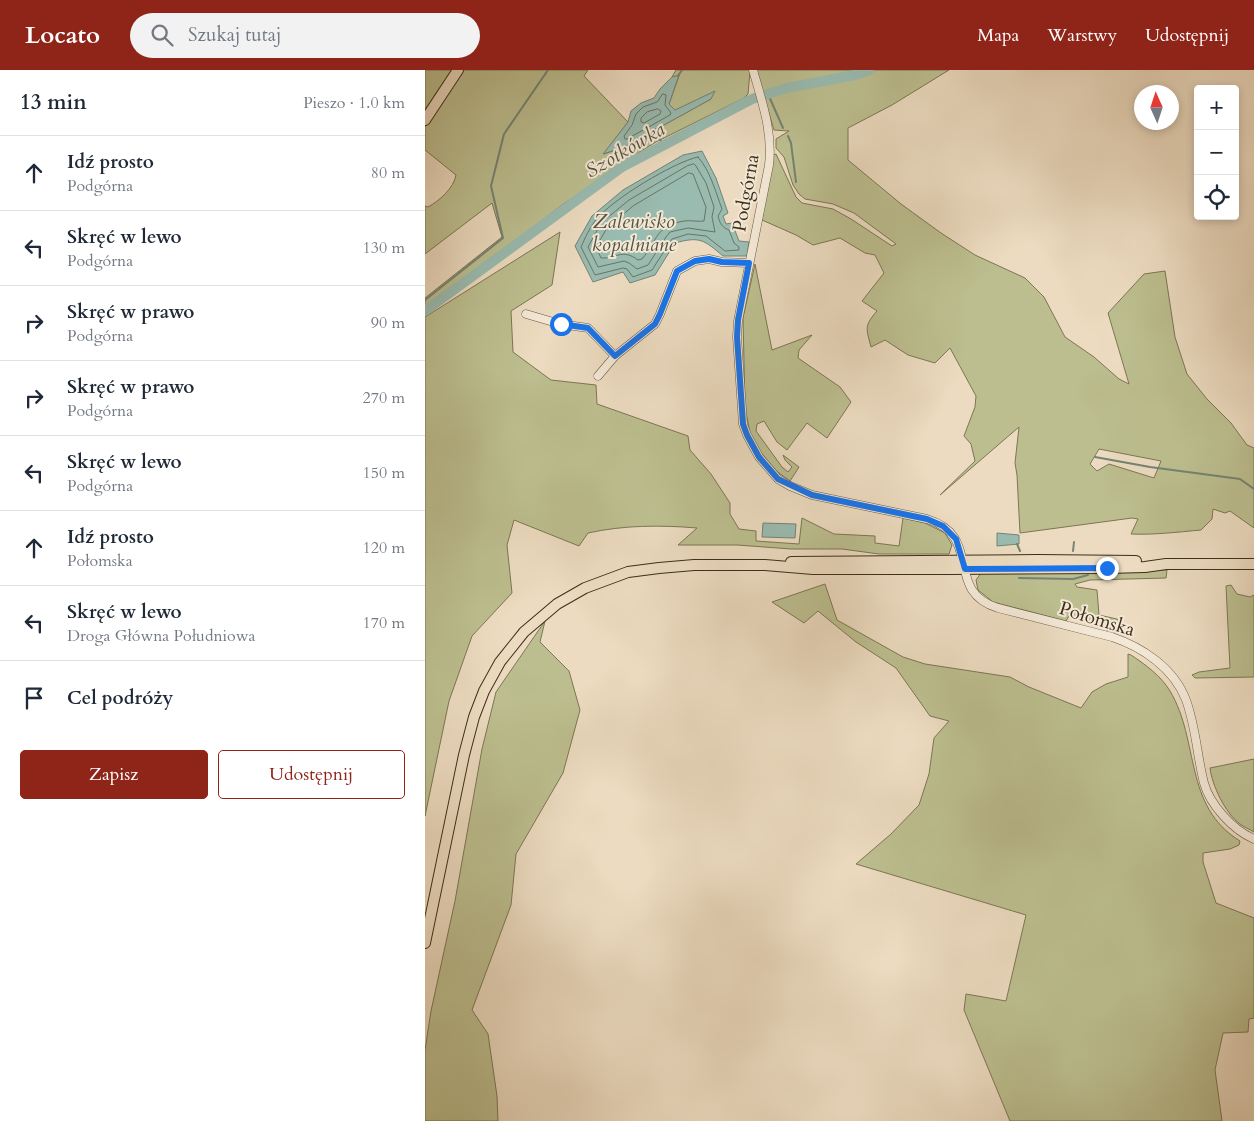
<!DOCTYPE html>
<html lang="pl">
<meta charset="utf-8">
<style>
:root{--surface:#fff;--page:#f2f2f3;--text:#1f2937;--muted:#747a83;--line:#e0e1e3;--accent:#8f2418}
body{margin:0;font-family:Cardo,serif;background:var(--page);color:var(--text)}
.controls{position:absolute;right:15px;top:15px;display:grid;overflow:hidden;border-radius:5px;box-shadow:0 2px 8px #0003}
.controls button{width:45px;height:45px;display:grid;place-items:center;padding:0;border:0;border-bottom:1px solid var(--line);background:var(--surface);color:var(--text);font:25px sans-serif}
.compass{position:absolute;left:709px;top:15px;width:45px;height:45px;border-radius:50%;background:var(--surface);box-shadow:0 2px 8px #0003;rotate:357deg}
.stop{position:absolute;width:15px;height:15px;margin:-11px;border:4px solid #1a73e8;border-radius:50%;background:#fff}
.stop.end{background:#1a73e8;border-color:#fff;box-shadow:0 1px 5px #0008}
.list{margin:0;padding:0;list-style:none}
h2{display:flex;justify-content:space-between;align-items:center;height:65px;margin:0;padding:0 20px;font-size:21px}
h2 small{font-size:16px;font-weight:400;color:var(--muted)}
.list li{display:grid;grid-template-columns:32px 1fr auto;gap:15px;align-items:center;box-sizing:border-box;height:75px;padding:0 20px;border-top:1px solid var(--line)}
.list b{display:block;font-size:19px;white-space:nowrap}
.list p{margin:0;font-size:16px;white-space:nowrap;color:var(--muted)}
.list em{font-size:16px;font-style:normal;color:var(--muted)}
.actions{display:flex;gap:10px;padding:15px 20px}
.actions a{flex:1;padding:11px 0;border:1px solid var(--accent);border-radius:5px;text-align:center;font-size:18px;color:var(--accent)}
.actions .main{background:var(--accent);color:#fff}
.icon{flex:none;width:28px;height:28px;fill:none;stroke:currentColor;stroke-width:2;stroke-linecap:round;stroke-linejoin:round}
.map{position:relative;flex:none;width:829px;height:1051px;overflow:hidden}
header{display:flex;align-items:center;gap:30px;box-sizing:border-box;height:70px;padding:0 25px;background:var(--accent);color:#fff}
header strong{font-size:24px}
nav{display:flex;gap:28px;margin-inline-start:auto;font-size:18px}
.search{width:350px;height:45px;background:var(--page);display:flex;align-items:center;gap:12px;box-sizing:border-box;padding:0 18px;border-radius:28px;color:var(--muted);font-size:19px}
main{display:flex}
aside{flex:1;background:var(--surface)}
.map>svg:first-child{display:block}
.green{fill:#bcbe8f;stroke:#7c7654;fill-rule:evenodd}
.water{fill:#99bbb0;stroke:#748374}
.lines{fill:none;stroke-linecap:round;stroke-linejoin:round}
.shore{stroke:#6b7464;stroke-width:1}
.stream{stroke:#748374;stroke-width:2}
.river{stroke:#99bbb0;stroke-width:10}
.minor-casing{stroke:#695943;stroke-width:9}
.major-casing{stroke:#3d2e19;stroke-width:12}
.minor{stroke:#f3e8d6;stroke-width:8}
.major{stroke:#ecdbc0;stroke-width:10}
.route{stroke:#1a73e8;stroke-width:6}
.labels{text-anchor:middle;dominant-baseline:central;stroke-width:4;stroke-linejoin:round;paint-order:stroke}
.street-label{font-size:19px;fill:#3d2e19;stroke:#f3e8d6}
.water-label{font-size:20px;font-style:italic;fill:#54513f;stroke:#f3e8d6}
</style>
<header>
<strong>Locato</strong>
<div class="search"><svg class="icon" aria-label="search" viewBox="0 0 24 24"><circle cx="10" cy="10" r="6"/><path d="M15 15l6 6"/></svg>Szukaj tutaj</div>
<nav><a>Mapa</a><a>Warstwy</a><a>Udostępnij</a></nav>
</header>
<main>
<aside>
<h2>13 min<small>Pieszo · 1.0 km</small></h2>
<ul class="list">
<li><svg class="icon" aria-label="ahead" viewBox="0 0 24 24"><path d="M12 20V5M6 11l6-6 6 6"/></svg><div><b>Idź prosto</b><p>Podgórna</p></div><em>80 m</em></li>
<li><svg class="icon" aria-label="left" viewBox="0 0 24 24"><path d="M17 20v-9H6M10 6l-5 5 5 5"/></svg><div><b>Skręć w lewo</b><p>Podgórna</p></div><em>130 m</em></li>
<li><svg class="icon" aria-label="right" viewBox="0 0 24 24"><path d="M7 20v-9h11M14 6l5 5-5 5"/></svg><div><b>Skręć w prawo</b><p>Podgórna</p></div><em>90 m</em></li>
<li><svg class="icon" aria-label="right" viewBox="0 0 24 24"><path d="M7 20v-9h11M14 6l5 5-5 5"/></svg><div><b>Skręć w prawo</b><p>Podgórna</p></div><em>270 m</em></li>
<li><svg class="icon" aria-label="left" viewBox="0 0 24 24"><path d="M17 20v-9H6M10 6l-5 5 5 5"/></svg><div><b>Skręć w lewo</b><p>Podgórna</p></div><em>150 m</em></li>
<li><svg class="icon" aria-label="ahead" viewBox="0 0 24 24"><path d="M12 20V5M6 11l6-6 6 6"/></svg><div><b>Idź prosto</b><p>Połomska</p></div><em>120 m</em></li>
<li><svg class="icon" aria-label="left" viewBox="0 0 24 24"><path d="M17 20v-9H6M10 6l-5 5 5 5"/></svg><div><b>Skręć w lewo</b><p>Droga Główna Południowa</p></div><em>170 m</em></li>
<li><svg class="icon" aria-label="arrive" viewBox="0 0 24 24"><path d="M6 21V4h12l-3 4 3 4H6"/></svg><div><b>Cel podróży</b></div></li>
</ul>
<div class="actions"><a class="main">Zapisz</a><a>Udostępnij</a></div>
</aside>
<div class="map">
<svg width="829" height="1051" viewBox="0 0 829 1051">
<rect width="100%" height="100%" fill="#ecdbc0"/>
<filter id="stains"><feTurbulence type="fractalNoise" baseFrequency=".004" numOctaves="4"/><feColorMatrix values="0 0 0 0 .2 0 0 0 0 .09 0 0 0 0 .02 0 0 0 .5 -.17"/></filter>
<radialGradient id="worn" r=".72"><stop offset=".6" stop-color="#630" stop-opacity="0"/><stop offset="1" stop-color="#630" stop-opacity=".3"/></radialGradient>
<!-- green -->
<g class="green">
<path d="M0,0h27l-27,42z"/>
<path d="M36,0h127l-4,6 44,46 -24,32 20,-7 87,-48 -36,11 -6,-6 10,-28 -7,1 4,-7h73l1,1 -2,23 -4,4 -88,44 -18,11 -76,52 -137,105v-12l77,-61 -10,-34 -67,51v-48l3,1c11,-6 26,-19 28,-32l-31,-25v-23z"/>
<path d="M331,0h193l-57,35 -44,23v32l53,44 40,29 34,22 50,23 19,19 21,40 29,20 25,22 10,5 -21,-71 36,-39 21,-3 10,66 12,37 20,25 24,24 16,22 7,3v80l-24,-17 -5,2 -12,-4 -1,10 -11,11c-23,2 -46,5 -70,4l7,-15 -6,-1 -112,15 -3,-58 -2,-12 4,-36 -79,68 35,-34 -4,-17 -7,-8 11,-29 1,-11 -26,-48 -15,15 -27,-8 -23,-15 -14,7c-5,-19 -7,-21 6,-36l-15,-10 22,-28 -9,-18 -10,-2 -25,-15 -27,7 -17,-10 -34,-15 11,-65 3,-1 20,43 6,6 31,6 18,10 41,27 4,-2 -42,-31 -21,-9 -28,-5 -6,-5 -6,-9 -9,-28 -8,-9v-9l13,-8 -15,-1zM674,379l62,12 -7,17 -45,-14 -12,7 -7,-7z"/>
<path d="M135,162l-8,53 -41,26 2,41 38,28 45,5 1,19 91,32 2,14 21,24 19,29v11l9,15 17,2v10l43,3 3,-26 32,16 41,2v7l24,3 4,-28 22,5 20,10 7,12 -3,9h-70l-37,-5h-51l-54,-4h-59l19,-17c-36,-3 -73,-3 -109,5l-9,13 -65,-26 -7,25 5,48 -40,43 -23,65 -24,115v-499z"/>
<path d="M330,194l17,86 40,-15 -13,15 -1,8 42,29 11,15 -24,36 -20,-15 -20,27 -10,-8 -13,-21 -7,3 -1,7 26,36 6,5 4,-5 -7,-7 -2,-5 16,12 -9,14 -15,-11 -16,-20 -9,-17 -5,-26 -2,-89z"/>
<path d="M742,500l-1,8 -76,2 -15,4 2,3 20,3 2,25 22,5 -3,13 -12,-3 -1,-7h-4l-3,4 -29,-11 -3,5 -73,-19 -15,-12 -2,-10 5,-7z"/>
<path d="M400,514l12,36 66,37 22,7 85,13 19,10 52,21 11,-16 14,-8 22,-7v-23l3,1c15,10 30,21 39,36 30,50 13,115 70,150l-1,4 -9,4 -27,4v9l13,41 38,15v100l-5,1 -1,13 -25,1 -8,37 7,51h-212l-46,-111 2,-16 40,7 20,-86 -170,-51 35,-30 28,-29 10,-31 5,-36 15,-17 -19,-5 -34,-48 -40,-26 -38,-31 -14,12 -32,-21z"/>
<path d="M806,515l6,9 13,3 4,-2v82l-59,1 -3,-3 7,-3 31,-4 -4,-82z"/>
<path d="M120,551l-5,21 29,29 11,39 -17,63 -47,81 -5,51 -39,105 16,24 9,62 1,25h-73v-71l6,-39 24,-110 27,-152 14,-57z"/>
<path d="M829,689v73c-5,-3 -10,-5 -14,-8 -15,-11 -28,-39 -30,-56z"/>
</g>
<!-- water -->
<g class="water">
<path d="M254,5l-10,29 6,6 40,-19 -4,8 -87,48 -21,7 25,-32 3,-11 10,-8 13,-5 6,-9 12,-12z"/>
<path d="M277,81l14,27 12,35 -5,3 3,8 6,-1 7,18 10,1 -2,14h-24c-19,-16 -23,-20 -48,-13l-20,32 -25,8 -7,-11 -30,10 -18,-36 17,-30 31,-26 60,-35z"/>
<path d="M338,453l33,1 -1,14 -33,-1z"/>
<path d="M572,463l22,2v9l-22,2z"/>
</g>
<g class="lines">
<!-- shore -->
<g class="shore">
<path d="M238,24l3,1 -1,10 6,8 -1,2 -43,24h-2l-1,-3 8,-11 4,-11 7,-7 14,-5z"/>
<path d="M233,39l3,2 -1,3 -16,9 -3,-1v-4l6,-6z"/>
<path d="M273,87c12,13 18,36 24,52l-4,7c2,8 4,11 11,14l5,13 5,4v3l-14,1 -19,-15 -18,-2 -16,5 -20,31 -19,7 -6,-8 -4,-1 -28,7 -14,-28c4,-9 9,-20 15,-27 15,-20 78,-58 102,-63z"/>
<path d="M269,94l2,2 10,17 8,24 -2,10 3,15 -27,-4 -18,4 -4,5 -18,28 -11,4 -8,-6 -5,-2 -26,6 -10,-20 13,-24 28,-23 58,-34z"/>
<path d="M264,103l4,1 13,33 -2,14c-6,1 -13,-1 -20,0 -29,5 -26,19 -42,38l-4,1c-16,-12 -22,-1 -37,-2l-5,-11 11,-19 26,-22z"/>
</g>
<!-- stream -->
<g class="stream">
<path d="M253,6l4,-6"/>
<path d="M343,24l15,34"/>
<path d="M231,59l7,17"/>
<path d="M363,66l3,7 5,39"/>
<path d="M199,77l6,16"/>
<path d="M0,230l78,-62 -12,-52 13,-52 44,-64"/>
<path d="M670,387l55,10 90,12 14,10"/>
<path d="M592,474l3,7"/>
<path d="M648,481l1,-9"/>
<path d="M594,508l54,1 15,-4"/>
</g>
<!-- river -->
<path class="river" d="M0,241l197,-144 130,-68 35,-11 68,-13 14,-5"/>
<!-- minor casing -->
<g class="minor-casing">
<g id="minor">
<path d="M328,0c9,32 20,62 16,95l-31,156 -1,16 6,87 4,11 12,22 19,22 12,7 22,9 115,24c57,17 16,72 71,89l114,29c30,10 62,31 74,63 10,27 11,56 18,83 6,22 29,47 50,56"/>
<path d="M101,244l34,10 28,4 27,28"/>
<path d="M173,306l17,-20 40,-32 5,-10 17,-43 18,-10 14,-2 13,3 27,1"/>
</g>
</g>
<!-- major casing -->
<g class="major-casing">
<g id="major">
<path d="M0,50l33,-50"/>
<path d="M366,492l246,-2 99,1"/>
<path d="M0,873l39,-188 10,-38 10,-26 16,-29 24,-30 33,-28 28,-16 43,-16 31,-4 35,-3h71l48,4h136l158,-1 38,-1 21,-3h88"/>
</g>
</g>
<!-- minor -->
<use href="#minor" class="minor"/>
<!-- major -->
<use href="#major" class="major"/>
</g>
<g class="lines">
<!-- route -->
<path class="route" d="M136,254l27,4 27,28 40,-32 5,-10 17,-43 18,-10 14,-2 13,3 27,1 -11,57 -1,17 6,87 4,11 12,22 19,22 34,16 115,24 16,7 13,13 9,30 142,-1"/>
</g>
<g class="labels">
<!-- street labels -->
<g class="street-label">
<text transform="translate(321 123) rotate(-80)">Podgórna</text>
<text transform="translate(672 549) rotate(17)">Połomska</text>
</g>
<!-- water labels -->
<g class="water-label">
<text transform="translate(200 80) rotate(-31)">Szotkówka</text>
<text x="209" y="151">Zalewisko<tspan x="209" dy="23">kopalniane</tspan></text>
</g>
</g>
<rect width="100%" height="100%" filter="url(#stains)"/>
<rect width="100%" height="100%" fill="url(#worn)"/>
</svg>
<div class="controls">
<button>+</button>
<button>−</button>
<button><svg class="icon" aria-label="locate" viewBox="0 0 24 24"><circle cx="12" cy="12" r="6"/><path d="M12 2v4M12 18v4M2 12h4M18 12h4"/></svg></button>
</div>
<svg class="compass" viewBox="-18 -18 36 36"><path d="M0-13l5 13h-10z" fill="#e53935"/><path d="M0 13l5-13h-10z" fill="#747a83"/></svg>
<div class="stop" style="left:136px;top:254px"></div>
<div class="stop end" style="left:682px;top:498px"></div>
</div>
</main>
